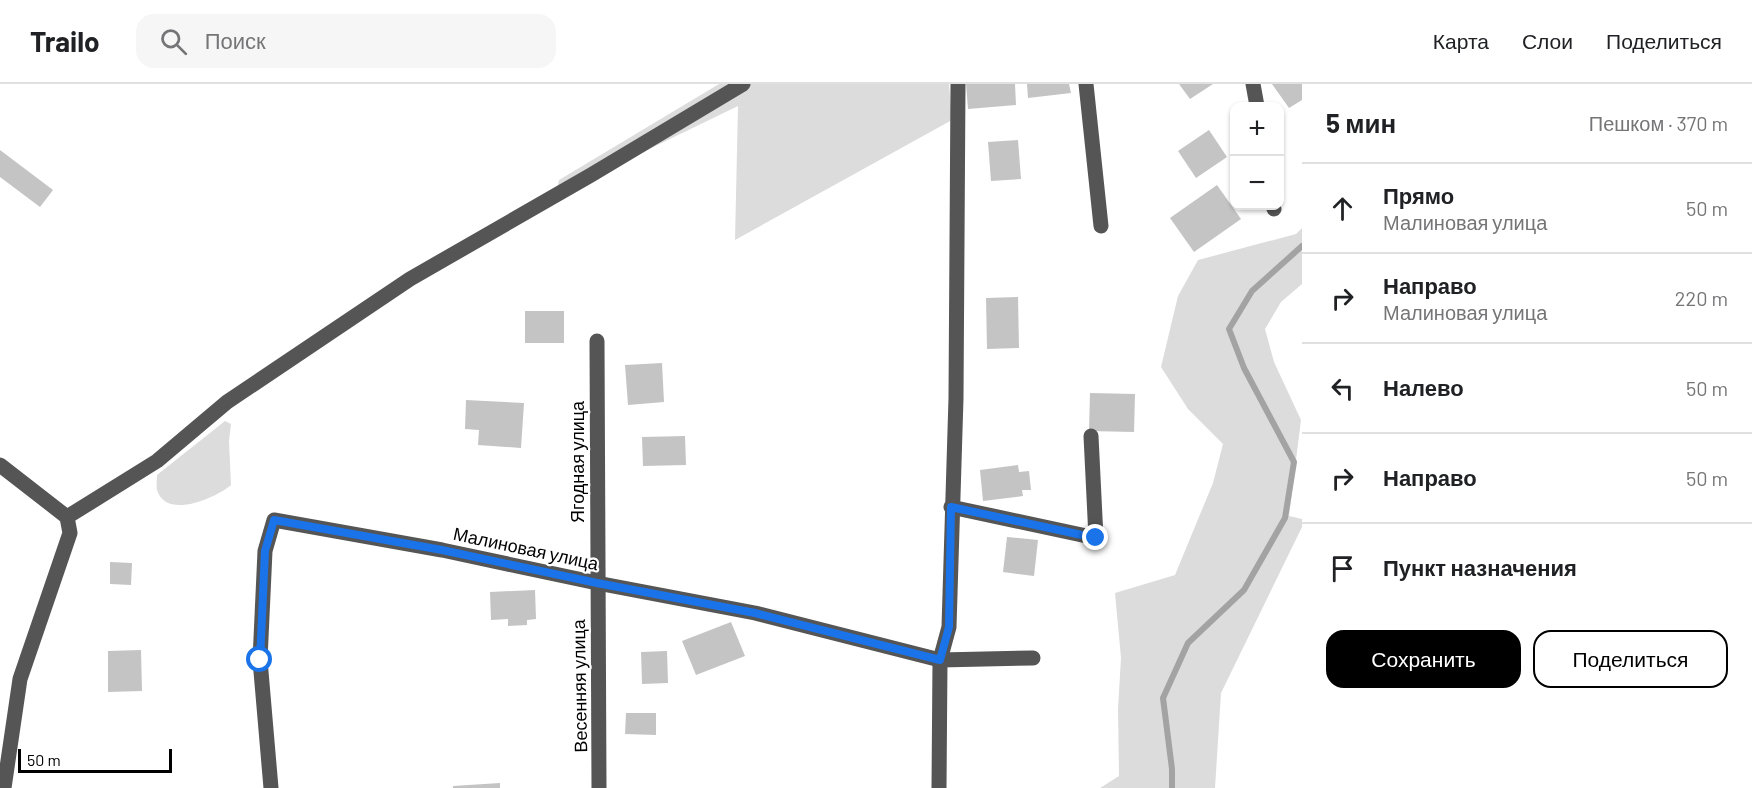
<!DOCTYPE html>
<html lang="ru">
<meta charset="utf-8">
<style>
:root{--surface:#fff;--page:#f6f6f6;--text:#202124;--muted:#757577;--line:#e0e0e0;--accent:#000}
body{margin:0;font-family:Barlow,sans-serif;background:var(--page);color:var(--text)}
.controls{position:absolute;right:18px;top:18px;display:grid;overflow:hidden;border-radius:12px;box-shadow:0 2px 4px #0004}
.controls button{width:54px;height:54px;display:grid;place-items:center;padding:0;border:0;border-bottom:2px solid var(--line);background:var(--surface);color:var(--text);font:30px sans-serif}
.scale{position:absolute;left:18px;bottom:15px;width:154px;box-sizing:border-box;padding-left:6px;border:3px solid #000;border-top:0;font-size:16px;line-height:21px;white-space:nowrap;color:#000;-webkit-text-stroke:4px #fff;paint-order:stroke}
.stop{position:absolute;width:18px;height:18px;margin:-14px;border:4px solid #1a73e8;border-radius:50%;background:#fff}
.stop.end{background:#1a73e8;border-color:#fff;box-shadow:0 2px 6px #0008}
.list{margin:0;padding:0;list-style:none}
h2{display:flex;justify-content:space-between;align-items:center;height:78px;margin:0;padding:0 24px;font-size:26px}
h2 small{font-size:20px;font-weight:400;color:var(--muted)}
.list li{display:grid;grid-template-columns:39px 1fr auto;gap:18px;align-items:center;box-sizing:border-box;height:90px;padding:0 24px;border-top:2px solid var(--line)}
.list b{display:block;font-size:22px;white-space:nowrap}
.list p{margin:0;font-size:20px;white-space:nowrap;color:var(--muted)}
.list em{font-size:20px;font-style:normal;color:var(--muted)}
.actions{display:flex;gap:12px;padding:18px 24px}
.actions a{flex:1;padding:14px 0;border:2px solid var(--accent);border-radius:18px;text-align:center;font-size:21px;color:var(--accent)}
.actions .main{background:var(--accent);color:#fff}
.icon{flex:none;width:33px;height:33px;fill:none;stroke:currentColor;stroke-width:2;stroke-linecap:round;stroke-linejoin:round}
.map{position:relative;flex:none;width:1302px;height:704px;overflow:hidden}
header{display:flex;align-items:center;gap:36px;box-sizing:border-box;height:84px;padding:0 30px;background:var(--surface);border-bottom:2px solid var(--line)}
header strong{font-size:28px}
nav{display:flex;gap:33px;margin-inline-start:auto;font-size:21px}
.search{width:420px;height:54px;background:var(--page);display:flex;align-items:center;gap:15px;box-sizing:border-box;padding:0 21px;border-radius:18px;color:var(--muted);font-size:22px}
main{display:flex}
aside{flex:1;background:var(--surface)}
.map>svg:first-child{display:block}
.green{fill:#dcdcdc}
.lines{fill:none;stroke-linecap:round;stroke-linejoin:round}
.stream{stroke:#a3a3a3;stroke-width:6}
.building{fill:#c4c4c4}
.minor{stroke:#555;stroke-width:15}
.route{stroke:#1a73e8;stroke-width:8}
.labels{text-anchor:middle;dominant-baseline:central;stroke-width:4.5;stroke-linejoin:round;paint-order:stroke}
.street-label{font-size:18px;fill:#000;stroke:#fff}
</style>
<header>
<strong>Trailo</strong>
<div class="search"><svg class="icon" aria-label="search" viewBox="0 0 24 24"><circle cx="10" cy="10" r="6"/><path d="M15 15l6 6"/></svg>Поиск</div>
<nav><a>Карта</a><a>Слои</a><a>Поделиться</a></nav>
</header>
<main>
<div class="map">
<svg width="1302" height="704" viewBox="0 0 1302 704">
<rect width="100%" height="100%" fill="#fff"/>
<!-- green -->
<g class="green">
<path d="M719,0h230l3,36 -217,120 3,-134 -163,79 -18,4 2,-9z"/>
<path d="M1302,144v56l-21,18 -16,27 9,33 27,58 -12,96 13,3v8l-81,166 -6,95h-115l19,-12 -1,-67 3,-51 -6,-65 60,-18 38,-92 10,-39 -35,-35 -27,-42 17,-71 20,-36 98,-26z"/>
<path d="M225,337l6,3 -2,17 2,44c-15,13 -65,35 -74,5 -1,-4 0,-11 0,-15z"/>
</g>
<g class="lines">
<!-- stream -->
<path class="stream" d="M1172,704v-19l-9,-71 25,-55 56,-53 41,-72 9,-56 -50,-94 -15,-39 23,-38 50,-45"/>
</g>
<!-- building -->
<g class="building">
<path d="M966,0h49l1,21 -48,4z"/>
<path d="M1027,0h42l2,9 -43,5z"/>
<path d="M1179,0h34l-23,15z"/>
<path d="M1272,0h30v16l-13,8z"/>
<path d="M1209,46l18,27 -31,21 -18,-27z"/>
<path d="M1018,56l3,39 -30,2 -3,-39z"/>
<path d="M0,66l53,40 -13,17 -40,-30z"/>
<path d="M1217,101l24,34 -47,33 -24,-34z"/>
<path d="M1018,213l1,51 -32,1 -1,-51z"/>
<rect x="525" y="227" width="39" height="32"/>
<path d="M662,279l2,39 -36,3 -3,-40z"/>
<path d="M1090,309l45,1 -1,38 -45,-1z"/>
<path d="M466,316l58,3 -3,45 -43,-3 1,-15 -14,-1z"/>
<path d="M685,352l1,29 -43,1 -1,-29z"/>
<path d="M1018,381l1,7 10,-1 2,19h-9l1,6 -40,5 -3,-31z"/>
<path d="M1007,453l31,3 -4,36 -31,-4z"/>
<path d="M110,478l22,1 -1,22 -21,-1z"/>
<path d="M535,506l1,29 -9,1v5l-19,1v-7l-17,1 -1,-28z"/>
<path d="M731,538l14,34 -49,19 -14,-34z"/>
<path d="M141,566l1,41 -34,1v-41z"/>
<path d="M667,567l1,32 -26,1 -1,-32z"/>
<path d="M626,629h30v22l-31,-1z"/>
<path d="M500,699v5h-47v-2z"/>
</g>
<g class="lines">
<!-- minor -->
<g class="minor">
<path d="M1086,0l15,142"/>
<path d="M1253,0l4,22"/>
<path d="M1273,122l1,3"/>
<path d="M597,257l2,447"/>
<path d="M0,381l67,52 3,16 -50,146 -16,109"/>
<path d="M951,423l145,31 -5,-102"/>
<path d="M67,433l90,-56 70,-59 183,-123 181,-104 152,-91"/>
<path d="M271,704l-11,-128 5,-109 9,-31 168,30 155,33 158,30 185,47 93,-2"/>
<path d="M939,704l1,-128 9,-33 7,-229 2,-314"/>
</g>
</g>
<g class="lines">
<!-- route -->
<path class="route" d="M260,576l5,-109 9,-31 168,30 155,33 158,30 185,47 9,-33 2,-120 145,31"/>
</g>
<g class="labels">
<!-- street labels -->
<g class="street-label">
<text transform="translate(577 378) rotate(-90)">Ягодная улица</text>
<text transform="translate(526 464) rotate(12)">Малиновая улица</text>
<text transform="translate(579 602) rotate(-91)">Весенняя улица</text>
</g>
</g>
</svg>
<div class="controls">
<button>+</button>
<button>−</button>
</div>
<div class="scale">50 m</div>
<div class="stop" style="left:260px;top:576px"></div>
<div class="stop end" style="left:1096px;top:454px"></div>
</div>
<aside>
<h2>5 мин<small>Пешком · 370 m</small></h2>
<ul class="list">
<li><svg class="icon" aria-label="ahead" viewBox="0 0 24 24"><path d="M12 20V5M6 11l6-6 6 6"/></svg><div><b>Прямо</b><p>Малиновая улица</p></div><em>50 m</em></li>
<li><svg class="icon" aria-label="right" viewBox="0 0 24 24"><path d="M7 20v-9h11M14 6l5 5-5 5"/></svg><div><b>Направо</b><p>Малиновая улица</p></div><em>220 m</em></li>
<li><svg class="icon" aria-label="left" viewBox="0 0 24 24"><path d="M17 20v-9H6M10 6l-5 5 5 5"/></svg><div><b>Налево</b></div><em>50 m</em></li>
<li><svg class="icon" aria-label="right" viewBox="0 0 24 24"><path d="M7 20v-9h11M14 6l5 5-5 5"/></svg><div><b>Направо</b></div><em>50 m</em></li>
<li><svg class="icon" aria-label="arrive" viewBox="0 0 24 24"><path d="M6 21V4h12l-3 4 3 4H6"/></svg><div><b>Пункт назначения</b></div></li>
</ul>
<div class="actions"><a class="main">Сохранить</a><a>Поделиться</a></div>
</aside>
</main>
